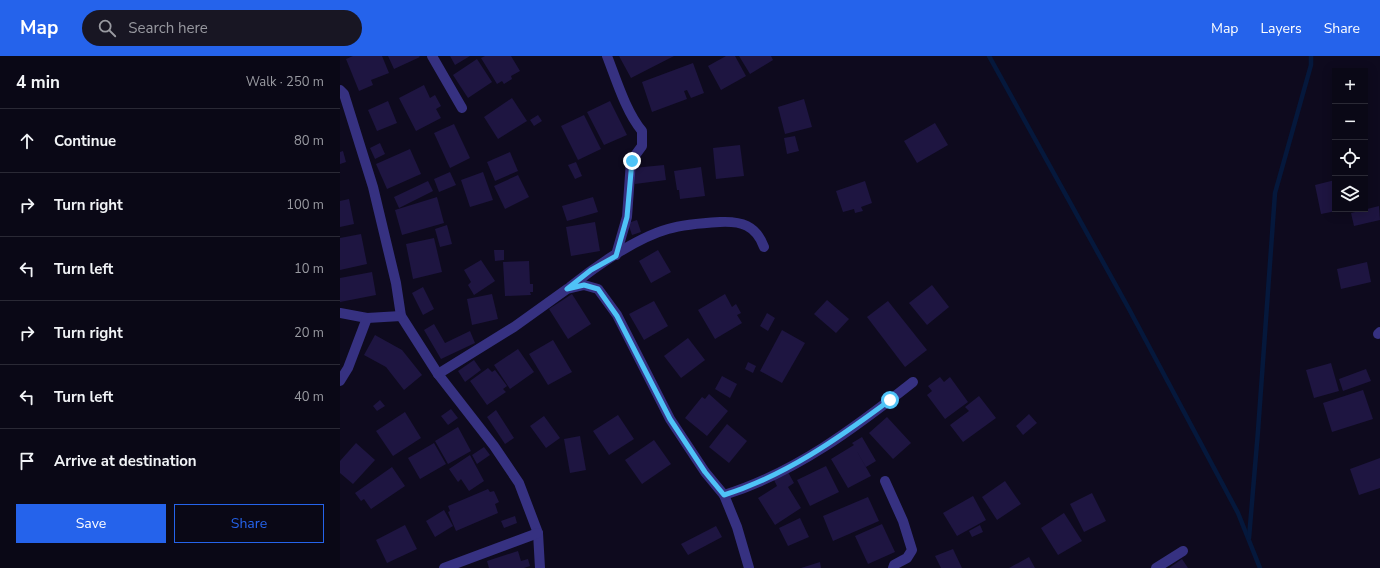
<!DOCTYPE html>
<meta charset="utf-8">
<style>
:root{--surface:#0a0816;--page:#181623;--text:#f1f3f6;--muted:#999aa1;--line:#2a2935;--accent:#2563eb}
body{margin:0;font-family:"Nunito Sans",sans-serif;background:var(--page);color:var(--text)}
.controls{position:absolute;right:12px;top:12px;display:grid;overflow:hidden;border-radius:0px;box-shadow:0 2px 10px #0003}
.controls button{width:36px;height:36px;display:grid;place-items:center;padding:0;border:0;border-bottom:1px solid var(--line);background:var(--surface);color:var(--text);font:20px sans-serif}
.stop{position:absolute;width:12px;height:12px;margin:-9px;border:3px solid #4fc3f7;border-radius:50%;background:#fff}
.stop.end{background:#4fc3f7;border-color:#fff;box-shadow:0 1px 4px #0008}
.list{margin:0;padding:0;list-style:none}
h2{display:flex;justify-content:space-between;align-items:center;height:52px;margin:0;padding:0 16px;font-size:17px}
h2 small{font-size:13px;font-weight:400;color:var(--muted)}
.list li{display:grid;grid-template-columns:26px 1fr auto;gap:12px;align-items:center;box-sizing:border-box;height:64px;padding:0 16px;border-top:1px solid var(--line)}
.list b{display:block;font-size:15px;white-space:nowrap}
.list em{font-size:13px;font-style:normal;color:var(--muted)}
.actions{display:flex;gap:8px;padding:12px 16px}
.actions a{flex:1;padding:9px 0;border:1px solid var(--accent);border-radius:0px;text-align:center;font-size:14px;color:var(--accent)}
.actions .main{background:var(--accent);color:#fff}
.icon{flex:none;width:22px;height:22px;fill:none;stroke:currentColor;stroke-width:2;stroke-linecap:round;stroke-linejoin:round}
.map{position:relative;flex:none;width:1040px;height:512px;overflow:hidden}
header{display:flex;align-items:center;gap:24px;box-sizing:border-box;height:56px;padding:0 20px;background:var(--accent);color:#fff}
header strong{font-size:19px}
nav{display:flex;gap:22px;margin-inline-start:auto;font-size:14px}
.search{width:280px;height:36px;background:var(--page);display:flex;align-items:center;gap:10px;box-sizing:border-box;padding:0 14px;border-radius:22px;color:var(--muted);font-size:15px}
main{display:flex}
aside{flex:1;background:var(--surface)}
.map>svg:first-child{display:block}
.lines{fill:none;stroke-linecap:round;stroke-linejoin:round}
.stream{stroke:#05183c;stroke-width:4.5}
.building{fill:#1e1541}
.street{stroke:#363181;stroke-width:10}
.route{stroke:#4fc3f7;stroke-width:5}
</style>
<header>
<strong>Map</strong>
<div class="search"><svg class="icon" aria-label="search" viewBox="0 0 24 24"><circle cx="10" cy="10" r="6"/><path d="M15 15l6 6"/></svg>Search here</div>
<nav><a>Map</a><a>Layers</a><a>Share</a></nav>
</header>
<main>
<aside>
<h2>4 min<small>Walk · 250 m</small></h2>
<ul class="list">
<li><svg class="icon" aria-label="ahead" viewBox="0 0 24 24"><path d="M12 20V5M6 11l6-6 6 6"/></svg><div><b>Continue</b></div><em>80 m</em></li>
<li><svg class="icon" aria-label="right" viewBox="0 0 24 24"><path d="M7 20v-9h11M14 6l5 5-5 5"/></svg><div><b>Turn right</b></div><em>100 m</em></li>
<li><svg class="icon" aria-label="left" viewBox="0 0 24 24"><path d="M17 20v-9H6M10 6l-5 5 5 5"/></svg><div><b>Turn left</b></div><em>10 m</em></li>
<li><svg class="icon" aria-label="right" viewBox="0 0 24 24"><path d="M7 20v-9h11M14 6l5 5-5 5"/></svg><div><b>Turn right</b></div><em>20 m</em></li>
<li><svg class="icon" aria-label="left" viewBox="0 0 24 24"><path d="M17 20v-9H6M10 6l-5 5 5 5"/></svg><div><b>Turn left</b></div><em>40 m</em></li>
<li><svg class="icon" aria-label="arrive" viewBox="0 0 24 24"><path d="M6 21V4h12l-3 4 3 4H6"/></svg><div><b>Arrive at destination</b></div></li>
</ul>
<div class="actions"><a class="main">Save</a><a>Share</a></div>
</aside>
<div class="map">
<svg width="1040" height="512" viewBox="0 0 1040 512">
<rect width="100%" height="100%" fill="#0e0a1e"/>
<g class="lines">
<!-- stream -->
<g class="stream">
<path d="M649,0l140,253 109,204 22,55"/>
<path d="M909,482l9,-107 17,-238 36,-128v-9"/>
</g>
</g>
<!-- building -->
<g class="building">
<path d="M13,0h29l7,17 -18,7 2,5 -14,6 -13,-32z"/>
<path d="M48,0h31l1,1 -26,12z"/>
<path d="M110,0h20l-15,9z"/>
<path d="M145,0h26l9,15 -9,5 1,3 -8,5 -2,-3 -5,3 -16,-26z"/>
<path d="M279,0h55l-43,22z"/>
<path d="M386,0h9l11,20 -25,14 -13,-24z"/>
<path d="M399,0h32l2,4 -23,14z"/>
<path d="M137,3l15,23 -24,16 -15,-23z"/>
<path d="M353,7l11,30 -13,5 -4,-8 -3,1 3,8 -35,13 -10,-30z"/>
<path d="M84,29l6,13 5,-3 6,11 -5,3 5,9 -25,13 -17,-33z"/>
<path d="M172,42l15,23 -29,18 -14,-22z"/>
<path d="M464,43l8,28 -27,7 -7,-27z"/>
<path d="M48,45l9,22 -20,8 -9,-21z"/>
<path d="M270,45l17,34 -23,10 -17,-33z"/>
<path d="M198,59l4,6 -8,5 -4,-6z"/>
<path d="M244,59l17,34 -23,11 -17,-34z"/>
<path d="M595,67l13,22 -31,18 -13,-22z"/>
<path d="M114,68l16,34 -20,10 -16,-35z"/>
<path d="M455,80l4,15 -12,3 -3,-16z"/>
<path d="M40,87l5,11 -10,5 -5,-11z"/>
<path d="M400,89l4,31 -28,3 -3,-31z"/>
<path d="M70,93l11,25 -34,15 -11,-25z"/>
<path d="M3,95l3,11 -6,2v-12z"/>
<path d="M170,96l8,19 -23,10 -8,-19z"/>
<path d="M236,106l6,14 -7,3 -7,-14z"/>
<path d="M324,109l2,15 -31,4 -2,-16z"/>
<path d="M361,111l4,29 -25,3 -1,-9h-2l-3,-19z"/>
<path d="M110,116l6,13 -17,7 -5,-13z"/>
<path d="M143,116l10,28 -23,7 -9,-27z"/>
<path d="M178,119l11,22 -24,12 -11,-23z"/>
<path d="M995,124v29l6,1 -20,4 -6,-29z"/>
<path d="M88,125l5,10 -34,17 -5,-11z"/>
<path d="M525,125l7,22 -11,4 2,4 -8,2 -1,-4 -11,3 -7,-21z"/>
<path d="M97,141l7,26 -42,12 -7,-25z"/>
<path d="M253,141l5,15 -31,9 -5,-15z"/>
<path d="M9,143l5,25 -14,3v-26z"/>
<path d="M1039,150l1,14 -26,6 -3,-13z"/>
<path d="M297,164l4,12 -9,3 -4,-12z"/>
<path d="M255,166l5,29 -29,5 -5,-29z"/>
<path d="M107,169l5,19 -12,3 -5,-18z"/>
<path d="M21,178l6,30 -27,6v-32z"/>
<path d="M94,182l8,34 -29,7 -7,-35z"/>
<path d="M154,194h10v10l-9,1z"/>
<path d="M318,194l13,22 -20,11 -12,-22z"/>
<path d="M141,204l14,21 -21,14 -6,-10 3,-3 -7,-12z"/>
<path d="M189,205l1,23h3v8h-3l1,3 -26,1 -2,-34z"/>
<path d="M1027,206l4,20 -30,7 -4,-20z"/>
<path d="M32,216l4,23 -36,7v-24z"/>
<path d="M592,229l17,22 -22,18 -18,-22z"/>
<path d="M83,231l11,22 -11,6 -11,-22z"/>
<path d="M152,238l6,25 -26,6 -5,-26z"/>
<path d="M232,238l19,30 -23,15 -19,-30z"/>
<path d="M385,238l7,13 4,-3 5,9 -4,2 5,8 -27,16 -17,-29z"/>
<path d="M487,244l22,19 -13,14 -22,-19z"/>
<path d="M314,245l14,25 -24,14 -15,-26z"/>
<path d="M548,245l39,49 -22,17 -38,-50z"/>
<path d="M427,257l8,5 -7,13 -8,-5z"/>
<path d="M94,268l11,19 25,-12 5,12 -34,16 -17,-29z"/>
<path d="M442,274l23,13 -23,40 -22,-12z"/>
<path d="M35,279l27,15 20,25 -18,15 -18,-23 -22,-12z"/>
<path d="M348,282l17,22 -24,18 -17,-22z"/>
<path d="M213,284l19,32 -24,13 -19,-31z"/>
<path d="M178,293l16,23 -24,17 -16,-24z"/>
<path d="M134,304l7,10 -16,12 -7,-11z"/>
<path d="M408,306l8,4 -3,7 -8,-4z"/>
<path d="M991,307l8,28 -25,7 -8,-28z"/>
<path d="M148,312l4,4 3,-2 12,16 -4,3 3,3 -19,13 -17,-24z"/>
<path d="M1026,313l5,12 -28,10 -4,-12z"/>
<path d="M382,320l15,8 -7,14 -15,-9z"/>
<path d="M600,321l4,5 6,-5 18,25 -23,17 -18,-24 5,-4 -4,-5z"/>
<path d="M1023,334l10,29 -41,13 -9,-29z"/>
<path d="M369,338l19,17 -21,25 -22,-18 17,-21 3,2z"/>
<path d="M639,340l17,22 -33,24 -13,-17 19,-14 -4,-4z"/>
<path d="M40,344l5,6 -8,5 -4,-5z"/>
<path d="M111,353l7,9 -10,7 -7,-9z"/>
<path d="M156,354l18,28 -9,6 -18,-27z"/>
<path d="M65,356l16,26 -28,18 -17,-25z"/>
<path d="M689,358l8,9 -14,12 -7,-9z"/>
<path d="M278,359l16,24 -25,16 -16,-24z"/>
<path d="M204,360l16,22 -14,10 -16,-22z"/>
<path d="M547,361l24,26 -18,16 -24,-26z"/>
<path d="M387,368l20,17 -18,22 -20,-16z"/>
<path d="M118,371l13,24 -23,13 -13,-23z"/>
<path d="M240,380l6,34 -16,3 -6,-34z"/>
<path d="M522,381l14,24 -10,6 -11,-19 16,28 -23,12 -17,-29 23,-14 -2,-2z"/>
<path d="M314,384l17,24 -29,20 -17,-24z"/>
<path d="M16,387l19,17 -22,24 -13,-11v-12z"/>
<path d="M94,387l12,21 -26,15 -12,-21z"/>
<path d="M144,391l6,8 -13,9 -5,-9z"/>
<path d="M130,399l14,26 -15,10 -8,-12 -3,3 -9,-13z"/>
<path d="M1040,402v30l-21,7 -9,-26z"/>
<path d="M486,410l13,26 -29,14 -13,-26z"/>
<path d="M52,411l13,19 -34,23 -7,-10 -3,2 -6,-8z"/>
<path d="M448,416l6,11 -6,4 13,21 -26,17 -17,-27 19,-12 -3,-6z"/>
<path d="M665,425l16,23 -24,16 -15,-23z"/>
<path d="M148,433l2,3 4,-1 5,11 -4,2 3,9 -42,18 -8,-19 2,-1 -2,-5z"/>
<path d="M752,437l14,28 -22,11 -14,-28z"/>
<path d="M633,440l13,24 -29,16 -14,-23z"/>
<path d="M528,441l11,24 -46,20 -10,-25z"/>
<path d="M104,454l9,16 -18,11 -9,-16z"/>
<path d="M724,457l18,28 -24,14 -17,-27z"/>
<path d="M175,460l2,7 -13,5 -3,-7z"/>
<path d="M460,462l9,19 -21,9 -9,-18z"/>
<path d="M542,468l13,28 -27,12 -13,-28z"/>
<path d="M65,469l12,24 -30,14 -11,-23z"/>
<path d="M640,469l3,7 -11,5 -3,-6z"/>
<path d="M376,470l6,11 -34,18 -7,-11z"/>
<path d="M613,493l9,19h-21l-6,-12z"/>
<path d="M178,495l3,10 7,-2 2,7 -6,2h-35l-2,-7z"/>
<path d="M689,501l6,11h-26z"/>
<path d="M842,503l6,9h-19z"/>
<path d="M480,506l1,6h-20z"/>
</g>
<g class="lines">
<!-- street -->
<g class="street">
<path d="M92,0l30,52"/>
<path d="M267,0c9,23 19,56 35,75v15l-11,15 -4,56 -11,38"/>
<path d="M0,34l4,4 29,93 23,96 5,33 37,58 56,72 25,37 19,50 2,35"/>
<path d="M230,231c26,-21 66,-49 98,-58 17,-5 34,-6 52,-7 21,-1 36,3 44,25"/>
<path d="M0,257l27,5 34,-2"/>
<path d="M1038,278l2,-2"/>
<path d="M98,318l76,-47 53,-38 17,-4 14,4 19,26 53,104 35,53 19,23 13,32 12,41"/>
<path d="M0,325l8,-13 19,-50"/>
<path d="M545,425l18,40 9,29 -5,8 -13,7 -1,3"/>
<path d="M384,439c71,-22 132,-68 189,-113"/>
<path d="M104,512l94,-35"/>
<path d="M816,512l27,-17"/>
</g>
</g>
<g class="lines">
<!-- route -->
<path class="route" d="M292,105l-5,56 -11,39 -25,14 -24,19 17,-4 14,4 19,27 53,103 35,53 19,23c61,-19 115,-57 166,-95"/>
</g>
</svg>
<div class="controls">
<button>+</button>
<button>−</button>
<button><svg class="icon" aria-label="locate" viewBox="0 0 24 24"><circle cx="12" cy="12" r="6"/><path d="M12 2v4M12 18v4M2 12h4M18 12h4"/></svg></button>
<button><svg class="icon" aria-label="layers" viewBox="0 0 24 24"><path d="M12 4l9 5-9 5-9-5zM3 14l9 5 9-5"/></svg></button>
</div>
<div class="stop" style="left:550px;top:344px"></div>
<div class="stop end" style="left:292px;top:105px"></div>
</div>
</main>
